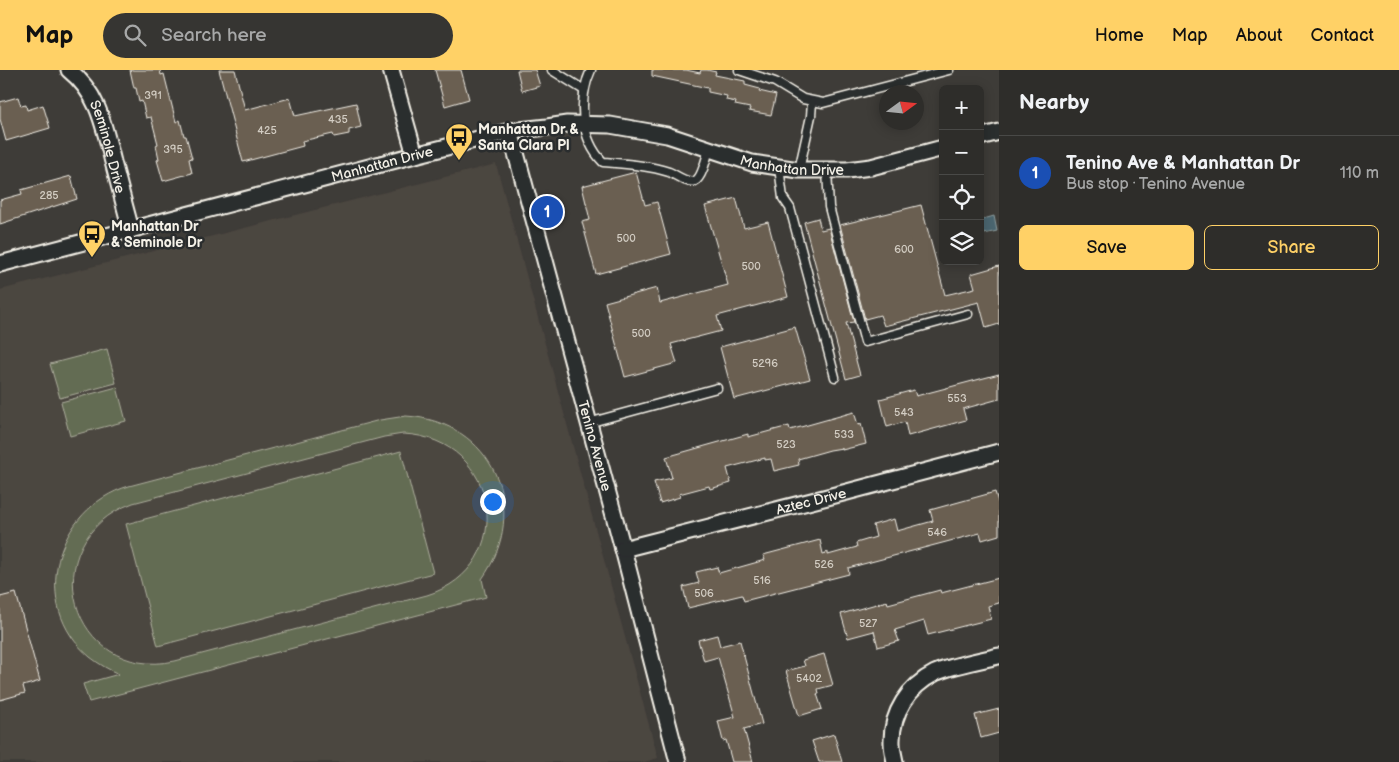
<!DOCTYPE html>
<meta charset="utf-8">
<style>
:root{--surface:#2e2d2a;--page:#363532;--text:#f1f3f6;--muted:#a7a8a8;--line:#494947;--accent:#ffd166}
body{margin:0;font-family:"Balsamiq Sans",sans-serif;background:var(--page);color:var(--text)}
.controls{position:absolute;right:15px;top:15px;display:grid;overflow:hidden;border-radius:8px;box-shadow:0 2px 12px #0003}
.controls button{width:45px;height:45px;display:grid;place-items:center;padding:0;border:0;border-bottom:1px solid var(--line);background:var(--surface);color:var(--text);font:25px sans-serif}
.compass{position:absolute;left:879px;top:15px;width:45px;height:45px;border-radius:50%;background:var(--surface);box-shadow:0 2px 12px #0003;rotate:75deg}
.you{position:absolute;left:492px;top:431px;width:18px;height:18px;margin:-12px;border:4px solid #fff;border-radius:50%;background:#1a73e8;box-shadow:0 0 0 8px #1a73e833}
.badge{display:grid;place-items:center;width:32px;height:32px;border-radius:50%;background:var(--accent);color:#fff;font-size:16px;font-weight:700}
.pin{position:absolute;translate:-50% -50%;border:2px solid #fff;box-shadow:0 1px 5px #0006}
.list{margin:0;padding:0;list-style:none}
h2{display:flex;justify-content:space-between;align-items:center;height:65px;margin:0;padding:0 20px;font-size:21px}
h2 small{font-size:16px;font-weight:400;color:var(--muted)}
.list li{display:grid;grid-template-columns:32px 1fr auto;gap:15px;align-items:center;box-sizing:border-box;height:75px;padding:0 20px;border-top:1px solid var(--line)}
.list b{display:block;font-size:19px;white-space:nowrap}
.list p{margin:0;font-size:16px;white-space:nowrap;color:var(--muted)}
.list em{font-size:16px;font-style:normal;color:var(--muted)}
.actions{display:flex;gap:10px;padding:15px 20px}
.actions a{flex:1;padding:11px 0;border:1px solid var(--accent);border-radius:8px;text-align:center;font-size:18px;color:var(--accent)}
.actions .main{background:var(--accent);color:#111}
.icon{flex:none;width:28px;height:28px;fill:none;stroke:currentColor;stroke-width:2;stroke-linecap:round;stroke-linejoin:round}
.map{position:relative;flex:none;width:999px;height:692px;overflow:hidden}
header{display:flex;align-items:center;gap:30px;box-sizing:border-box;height:70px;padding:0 25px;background:var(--accent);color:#111}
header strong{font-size:24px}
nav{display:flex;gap:28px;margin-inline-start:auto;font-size:18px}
.search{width:350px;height:45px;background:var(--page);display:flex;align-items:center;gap:12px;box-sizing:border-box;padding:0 18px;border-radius:28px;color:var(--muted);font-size:19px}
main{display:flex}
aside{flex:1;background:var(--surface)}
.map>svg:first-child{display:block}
.built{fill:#4c4640}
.green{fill:#646c52;stroke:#acae9d;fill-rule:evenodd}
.water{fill:#4b666f;stroke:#8f9e9f}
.building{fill:#6b5e51;stroke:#f4f1e8}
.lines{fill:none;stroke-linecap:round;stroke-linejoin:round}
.service-casing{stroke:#f4f1e8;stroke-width:11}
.minor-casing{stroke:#f4f1e8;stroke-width:19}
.service{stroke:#2a2d2e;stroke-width:8}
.minor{stroke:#2a2d2e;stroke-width:15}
.labels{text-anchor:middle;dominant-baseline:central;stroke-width:5;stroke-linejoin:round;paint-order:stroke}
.number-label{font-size:11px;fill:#d2ccc2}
.poi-label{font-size:14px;font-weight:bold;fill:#f4f1e8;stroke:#2a2d2e;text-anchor:start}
.street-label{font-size:14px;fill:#f4f1e8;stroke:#2a2d2e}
</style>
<header>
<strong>Map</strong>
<div class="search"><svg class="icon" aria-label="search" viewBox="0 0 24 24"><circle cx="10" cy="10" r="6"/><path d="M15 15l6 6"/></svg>Search here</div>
<nav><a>Home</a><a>Map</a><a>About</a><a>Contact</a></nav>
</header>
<main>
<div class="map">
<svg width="999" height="692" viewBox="0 0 999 692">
<rect width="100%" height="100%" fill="#3e3c38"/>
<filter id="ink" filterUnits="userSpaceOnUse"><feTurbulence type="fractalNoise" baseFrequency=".02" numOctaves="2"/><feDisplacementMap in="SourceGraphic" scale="10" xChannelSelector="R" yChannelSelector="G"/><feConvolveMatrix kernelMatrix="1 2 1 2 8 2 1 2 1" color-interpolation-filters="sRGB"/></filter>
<g filter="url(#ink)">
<!-- built -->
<path class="built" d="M496,94l162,594 -14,4h-644v-472z"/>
<!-- green -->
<g class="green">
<path d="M107,279l9,34 -56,15 -10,-34z"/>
<path d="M117,317l9,34 -56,15 -9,-34z"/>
<path d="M406,346c86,5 126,93 76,163l4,18 -397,105 -6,-18 36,-10c-10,-4 -20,-10 -29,-17 -62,-52 -35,-149 39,-171l251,-66zM403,364c98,4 116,133 24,161l-252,66c-104,22 -145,-120 -42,-158l251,-66z"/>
<path d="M401,381l32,122 -275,73 -32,-122z"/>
</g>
<!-- water -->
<path class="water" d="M994,146l3,15 -17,4v-15z"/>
<!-- building -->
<g class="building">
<path d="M130,0h30l1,5 3,-1 12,48 4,-2 4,16h2l6,22 -3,1 3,14 -29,8 -6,-21 2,-1 -3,-14 2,-1 -7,-27 -5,1 -4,-17 -3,1 -3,-14h-2z"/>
<path d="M219,0h16l10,40 45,-12 5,18 61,-13 5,24 -12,3v4l-15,3 -1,-3 -31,7 1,5 -60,16z"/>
<path d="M435,0h26l8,29 -24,7z"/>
<path d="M517,0h18l5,16 -18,5z"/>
<path d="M652,0h34l14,3 1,-3h6l9,2 -1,3 30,6v4l15,4 -1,2 17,4 -5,20 -22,-4 1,-3 -15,-3 1,-3 -10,-2 1,-4 -19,-4v-4l-56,-12z"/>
<path d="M18,27l3,9 5,-1 1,5 16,-5 7,23 -44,13 -6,-22v-17z"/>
<path d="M636,102l9,33 12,-3 14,52 -75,20 -14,-52 8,-2 -8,-34z"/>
<path d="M71,106l6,23 -77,25v-24l22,-6 -1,-4z"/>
<path d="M736,128l8,30 24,-6 20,75 -71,19 4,15 -50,13 6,19 -52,14 -20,-75 52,-14 3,15 68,-18 -23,-79z"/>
<path d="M921,135l24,90 30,-7 -4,-14 28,-8v58l-13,4 -7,-26 -95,24 -4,-11 -15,4 -25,-94z"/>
<path d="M818,148l3,12 8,-2 25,94 -8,1 14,52 -14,4 -42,-157z"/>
<path d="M795,257l15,52 -76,20 -14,-52z"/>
<path d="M999,304v25l-36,10 3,11 -58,16 -3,-14 -18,5 -7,-28 34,-9 2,6z"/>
<path d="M854,342l4,13 3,-1 5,20 -24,6v-2l-12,2 -32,9 1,6 -25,6 -3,-12 -6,1v-2l-38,10 4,15 -21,6 -1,-3 -30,8 1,3 -20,6 -6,-21 18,-4 -6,-21 82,-23v3l41,-11 1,4z"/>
<path d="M995,422l4,13v30l-17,5 -2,-7 -132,35 1,6 -105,27 -2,-6 -54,13 -5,-21 16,-4 -3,-11 21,-5 2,6 46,-13 -2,-5 57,-15 3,14 5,-2v3l29,-8 -1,-4 20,-6 -3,-12 21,-6 3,12 36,-10 -3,-11z"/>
<path d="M999,508v25l-11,3 3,13 -63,16 -4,-14 -29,9 4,11 -21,6 -4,-16 -26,7 -7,-24 46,-13 1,3 52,-14 1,3z"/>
<path d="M16,523l24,88 -17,5 2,7 -25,7v-103z"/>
<path d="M717,565l3,11 20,-5 22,83 -18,5 9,33h-21l-6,-22 -3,1 -5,-20 17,-4 -17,-60 -14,4 -6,-21z"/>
<path d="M824,584l9,31 -15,4 1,5h-2l5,15 -23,7 -13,-45 19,-5 -2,-6z"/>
<path d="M999,639v24l-18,5 -6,-23z"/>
<path d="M834,664l8,28h-23l-7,-21z"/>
</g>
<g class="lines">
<!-- service casing -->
<g class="service-casing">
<g id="service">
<path d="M552,0l32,20"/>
<path d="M591,0c-13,28 -11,69 12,92 22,2 44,3 66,10 7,3 18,12 26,9 7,-3 12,-25 14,-32"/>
<path d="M739,0l36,12 28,17 20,4 126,-33"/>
<path d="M779,97l4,31 7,10 45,169"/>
<path d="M799,100l12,-54 1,-14"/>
<path d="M827,100l2,37 36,135 103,-28"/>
<path d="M588,353l129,-35"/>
</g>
</g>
<!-- minor casing -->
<g class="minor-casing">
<g id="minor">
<path id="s1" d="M69,0c30,24 35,57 44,92 6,23 12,46 18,68"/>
<path d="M391,0l24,85"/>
<path id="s2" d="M510,61l113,418 55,213"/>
<path d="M980,67l19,-5"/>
<path id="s3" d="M0,194l415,-109 95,-24 37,-4 20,-3 43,1 57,10 85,28 47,7h48l24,-3 72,-19"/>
<path id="s4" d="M623,479l224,-57 152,-40"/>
<path d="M895,692c-1,-6 -3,-13 -3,-19 -1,-30 17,-57 43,-70 15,-7 46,-13 64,-17"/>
</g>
</g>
<!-- service -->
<use href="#service" class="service"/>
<!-- minor -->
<use href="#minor" class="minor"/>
</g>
</g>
<!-- icons -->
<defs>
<g id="bus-pin" transform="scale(1.4375)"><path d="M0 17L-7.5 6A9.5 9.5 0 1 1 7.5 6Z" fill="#ffd166" stroke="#2a2d2e"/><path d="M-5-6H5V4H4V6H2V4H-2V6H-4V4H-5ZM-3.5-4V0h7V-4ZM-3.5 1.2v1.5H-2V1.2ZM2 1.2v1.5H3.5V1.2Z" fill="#111"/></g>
</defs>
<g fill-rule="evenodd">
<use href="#bus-pin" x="459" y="67"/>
<use href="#bus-pin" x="92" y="164"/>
</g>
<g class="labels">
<!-- number labels -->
<g class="number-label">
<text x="153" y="25">391</text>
<text x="338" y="49">435</text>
<text x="267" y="60">425</text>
<text x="173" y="79">395</text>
<text x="49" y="125">285</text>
<text x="626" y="168">500</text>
<text x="904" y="179">600</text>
<text x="751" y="196">500</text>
<text x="641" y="263">500</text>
<text x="765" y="293">5296</text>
<text x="957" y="328">553</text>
<text x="904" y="342">543</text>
<text x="844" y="364">533</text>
<text x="786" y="374">523</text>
<text x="937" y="462">546</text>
<text x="824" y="494">526</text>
<text x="762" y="510">516</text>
<text x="704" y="523">506</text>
<text x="868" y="553">527</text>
<text x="809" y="608">5402</text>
</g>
<!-- poi labels -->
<g class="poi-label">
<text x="478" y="59">Manhattan Dr &amp;<tspan x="478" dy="16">Santa Clara Pl</tspan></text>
<text x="111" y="156">Manhattan Dr<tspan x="111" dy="16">&amp; Seminole Dr</tspan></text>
</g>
<!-- street labels -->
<g class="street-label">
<text stroke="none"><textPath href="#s1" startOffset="88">Seminole Drive</textPath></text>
<text stroke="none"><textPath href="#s3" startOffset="815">Manhattan Drive</textPath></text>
<text stroke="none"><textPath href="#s3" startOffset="395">Manhattan Drive</textPath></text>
<text stroke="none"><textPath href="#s2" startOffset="326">Tenino Avenue</textPath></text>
<text stroke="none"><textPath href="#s4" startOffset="194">Aztec Drive</textPath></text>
</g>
</g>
</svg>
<div class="controls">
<button>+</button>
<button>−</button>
<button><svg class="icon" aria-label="locate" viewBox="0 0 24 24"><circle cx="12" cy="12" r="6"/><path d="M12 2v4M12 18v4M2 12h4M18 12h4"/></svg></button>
<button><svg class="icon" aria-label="layers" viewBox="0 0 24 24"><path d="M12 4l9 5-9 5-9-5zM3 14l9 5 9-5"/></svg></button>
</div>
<svg class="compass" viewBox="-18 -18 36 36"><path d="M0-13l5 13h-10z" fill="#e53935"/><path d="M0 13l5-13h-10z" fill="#a7a8a8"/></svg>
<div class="you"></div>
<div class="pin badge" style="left:547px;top:142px;background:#1a4fb4">1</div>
</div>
<aside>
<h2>Nearby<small></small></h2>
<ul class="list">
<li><span class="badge" style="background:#1a4fb4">1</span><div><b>Tenino Ave &amp; Manhattan Dr</b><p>Bus stop · Tenino Avenue</p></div><em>110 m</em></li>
</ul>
<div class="actions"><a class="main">Save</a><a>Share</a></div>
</aside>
</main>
